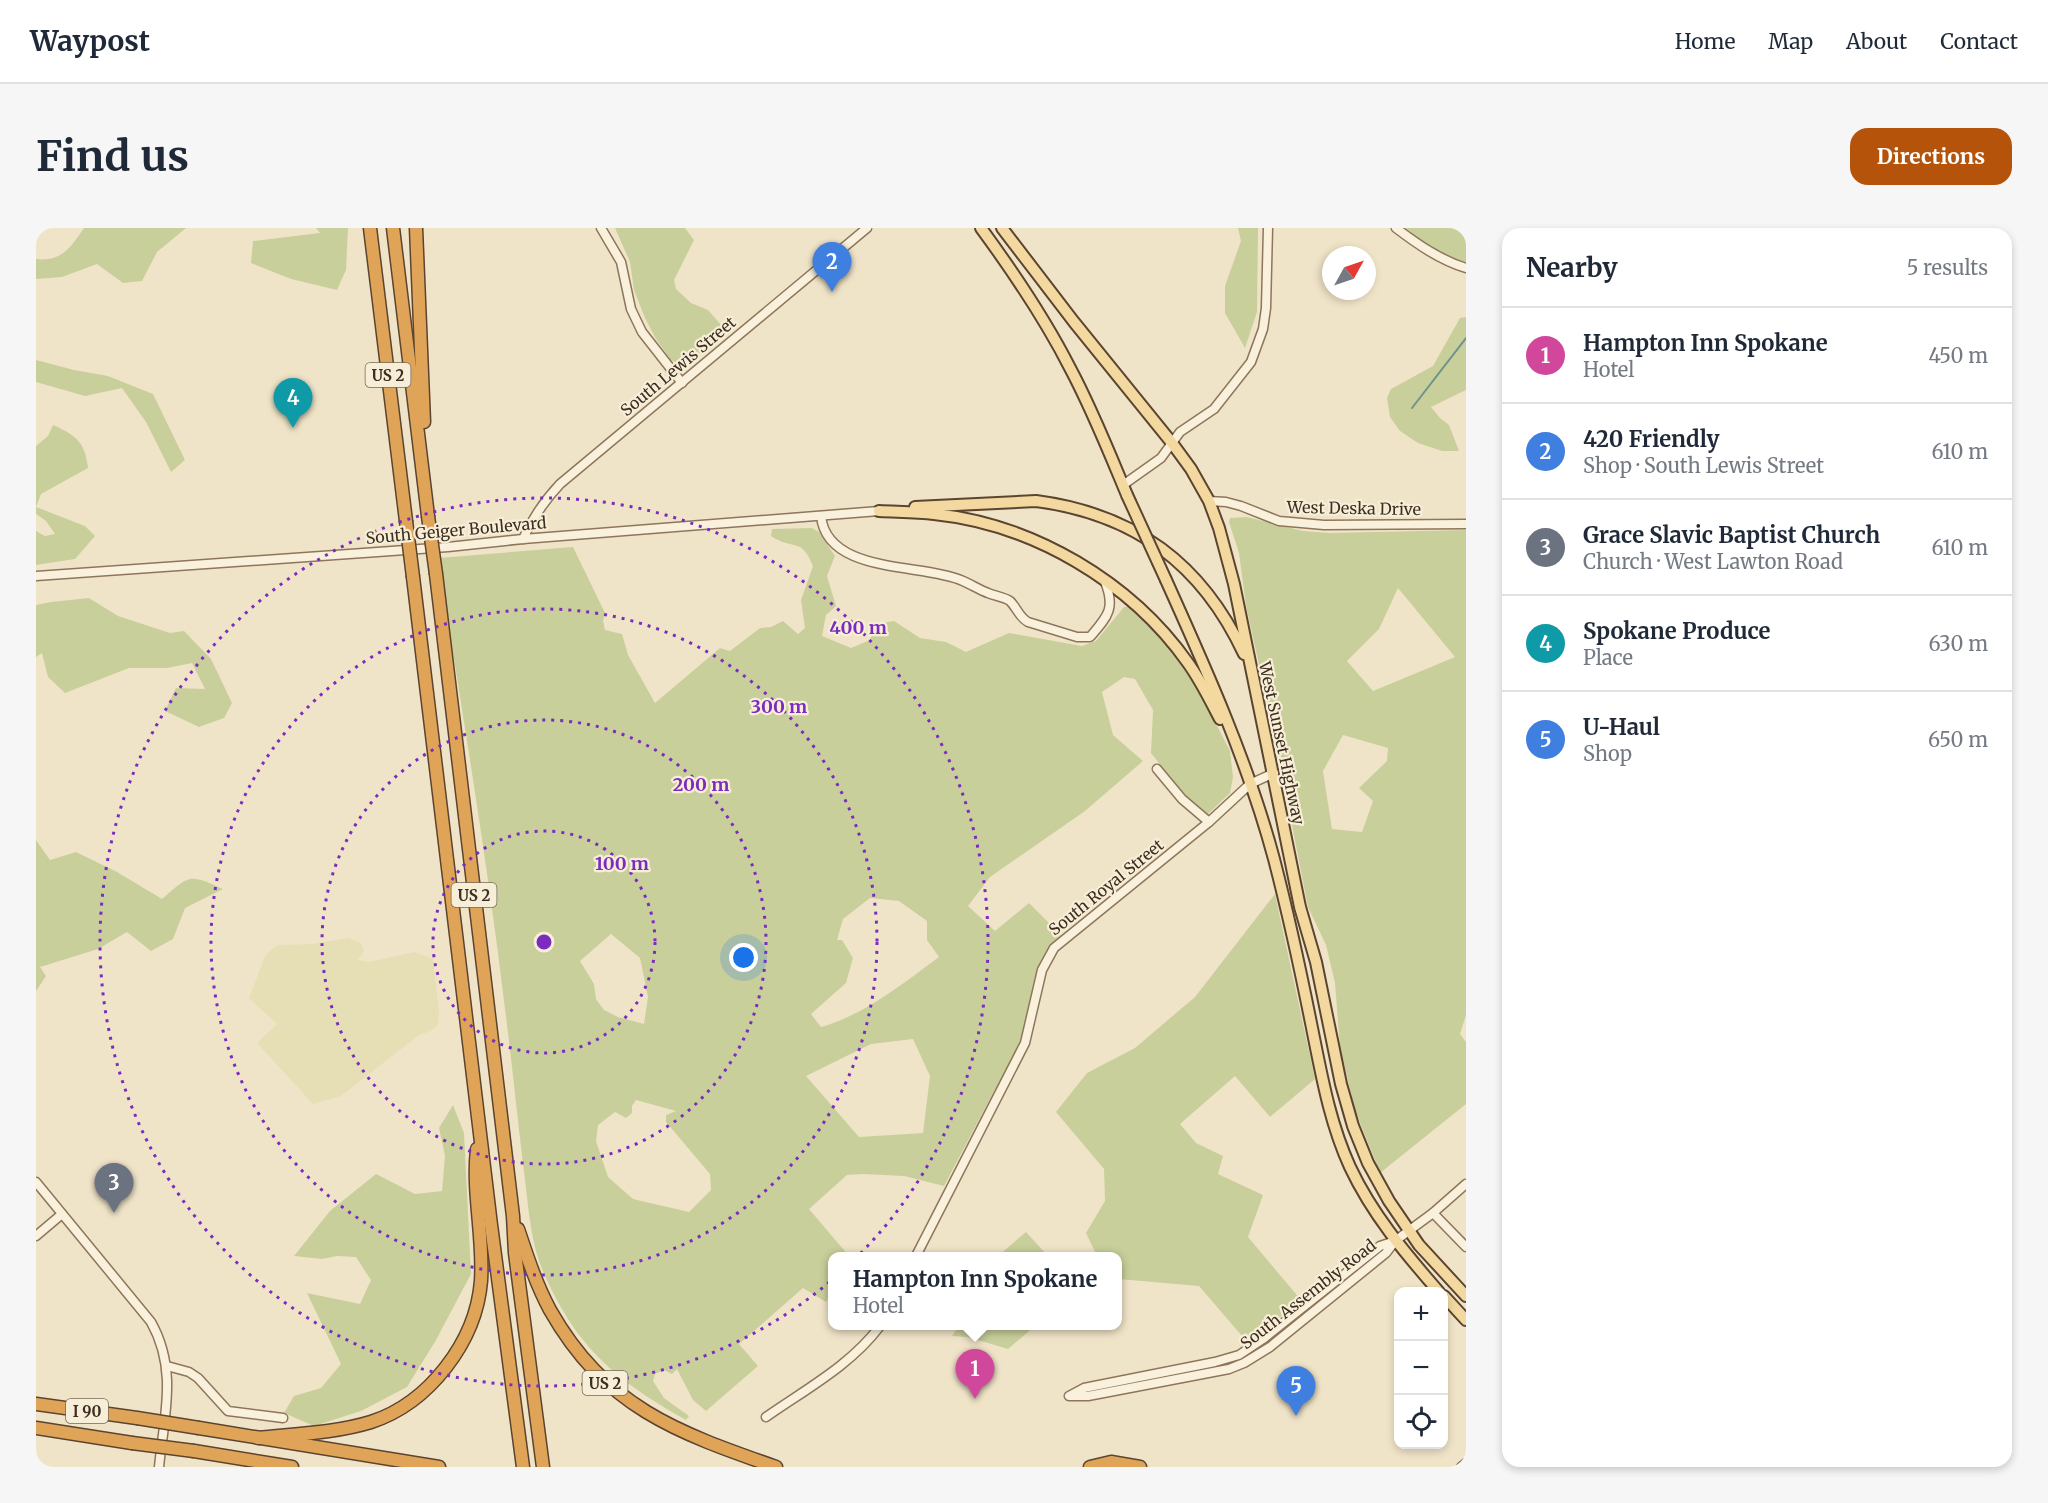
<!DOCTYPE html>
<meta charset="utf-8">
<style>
:root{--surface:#fff;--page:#f6f6f7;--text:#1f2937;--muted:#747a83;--line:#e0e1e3;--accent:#b45309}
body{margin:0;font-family:Merriweather,serif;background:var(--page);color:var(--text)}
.controls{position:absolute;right:18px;bottom:18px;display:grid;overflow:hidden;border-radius:12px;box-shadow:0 3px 9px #0003}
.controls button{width:54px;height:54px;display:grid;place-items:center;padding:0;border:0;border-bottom:2px solid var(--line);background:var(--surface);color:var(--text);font:30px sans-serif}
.compass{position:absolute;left:1286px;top:18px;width:54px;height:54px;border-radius:50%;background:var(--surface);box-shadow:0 3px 9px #0003;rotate:50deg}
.you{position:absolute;left:708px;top:730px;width:21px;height:21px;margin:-15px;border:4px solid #fff;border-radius:50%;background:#1a73e8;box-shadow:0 0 0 9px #1a73e833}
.badge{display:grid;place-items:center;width:39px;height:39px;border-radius:50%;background:var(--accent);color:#fff;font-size:20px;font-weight:700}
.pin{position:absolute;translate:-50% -50px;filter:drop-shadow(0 2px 3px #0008)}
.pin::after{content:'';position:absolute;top:32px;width:21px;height:18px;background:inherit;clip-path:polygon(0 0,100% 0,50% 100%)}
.popup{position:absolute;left:792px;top:1024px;width:294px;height:78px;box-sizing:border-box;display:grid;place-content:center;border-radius:12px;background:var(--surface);filter:drop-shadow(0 2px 4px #0005);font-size:20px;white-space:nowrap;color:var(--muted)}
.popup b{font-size:22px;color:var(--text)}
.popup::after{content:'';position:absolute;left:50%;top:100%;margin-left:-12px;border:12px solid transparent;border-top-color:var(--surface)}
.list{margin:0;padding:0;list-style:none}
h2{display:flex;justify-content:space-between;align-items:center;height:78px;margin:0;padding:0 24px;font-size:26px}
h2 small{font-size:20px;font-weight:400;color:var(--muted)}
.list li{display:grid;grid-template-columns:39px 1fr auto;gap:18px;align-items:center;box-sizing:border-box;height:96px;padding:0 24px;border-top:2px solid var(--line)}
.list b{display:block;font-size:22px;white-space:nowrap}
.list p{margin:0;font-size:20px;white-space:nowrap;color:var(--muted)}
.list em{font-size:20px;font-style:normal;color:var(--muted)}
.icon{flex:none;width:33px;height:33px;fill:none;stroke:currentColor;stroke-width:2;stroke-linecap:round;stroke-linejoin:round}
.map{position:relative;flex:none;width:1430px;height:1239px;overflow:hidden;border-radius:18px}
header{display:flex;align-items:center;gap:36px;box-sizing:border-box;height:84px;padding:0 30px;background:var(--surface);border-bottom:2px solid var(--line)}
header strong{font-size:28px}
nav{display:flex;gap:33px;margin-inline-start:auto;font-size:21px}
.intro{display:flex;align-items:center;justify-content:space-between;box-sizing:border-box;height:144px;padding:0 36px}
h1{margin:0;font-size:42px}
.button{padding:15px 27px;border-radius:18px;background:var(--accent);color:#fff;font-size:21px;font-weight:700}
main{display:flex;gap:36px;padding:0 36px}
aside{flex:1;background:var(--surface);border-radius:18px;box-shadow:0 3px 9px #0003}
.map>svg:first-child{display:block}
.farmland{fill:#e6deb5}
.green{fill:#c9cf9b;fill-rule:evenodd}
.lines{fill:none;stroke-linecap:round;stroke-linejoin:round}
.stream{stroke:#6f938a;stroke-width:2}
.minor-casing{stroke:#8d765c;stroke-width:11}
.major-casing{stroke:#5b4430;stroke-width:14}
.highway-casing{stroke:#5b4430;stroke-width:15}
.minor{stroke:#faf1dc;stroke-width:8}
.major{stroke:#f3d9a0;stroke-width:10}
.highway{stroke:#e0a458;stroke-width:12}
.major-bridge-casing{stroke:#5b4430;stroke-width:14;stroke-linecap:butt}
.highway-bridge-casing{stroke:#5b4430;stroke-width:15;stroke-linecap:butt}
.major-bridge{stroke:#f3d9a0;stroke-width:10}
.highway-bridge{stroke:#e0a458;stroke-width:12}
.ring{fill:none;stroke:#7b2cbf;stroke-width:3;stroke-dasharray:3 6}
.labels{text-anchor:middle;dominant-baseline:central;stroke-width:4.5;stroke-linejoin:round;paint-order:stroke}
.shield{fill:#f7eed8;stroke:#756857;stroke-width:1.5}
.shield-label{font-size:15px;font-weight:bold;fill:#3d2e20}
.street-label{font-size:16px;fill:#3d2e20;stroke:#f7eed8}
.centre{fill:#7b2cbf;stroke:#f7eed8;stroke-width:3}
.ring-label{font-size:18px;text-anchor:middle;font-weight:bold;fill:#7b2cbf;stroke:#f7eed8;stroke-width:4.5;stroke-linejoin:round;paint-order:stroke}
</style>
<header>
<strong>Waypost</strong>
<nav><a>Home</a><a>Map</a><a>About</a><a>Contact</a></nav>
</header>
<div class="intro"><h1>Find us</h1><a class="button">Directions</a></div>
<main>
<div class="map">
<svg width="1430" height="1239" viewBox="0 0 1430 1239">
<rect width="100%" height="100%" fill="#f0e4c8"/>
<!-- farmland -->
<path class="farmland" d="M312,710l13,5 3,8 -6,9 11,2 45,-10 19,7 6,53 -1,12 -7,7 -12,4 -78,61 -28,8 -56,-61 20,-19 -28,-26 17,-44 12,-9 35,-1z"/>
<!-- green -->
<g class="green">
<path d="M48,0h102l-29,24 -15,29 -19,2 -26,-19 -35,13 -26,2v-20c26,3 35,-12 48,-31z"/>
<path d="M280,0h32l-2,42 -9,20 -46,-11 -40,-16 2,-22 67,-8z"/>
<path d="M579,0h70l9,12 -20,40 2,9 15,14 17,7 14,16 -3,11 -34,29 -14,-6 -15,-21 -11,-21 -11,-28 -4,-28z"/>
<path d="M1202,0h20l-1,84 -12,36 -20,-35v-27l16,-45z"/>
<path d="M1370,0h60v34c-21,-3 -44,-20 -60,-34z"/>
<path d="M1430,89v73l-35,17 9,11 9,7 10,26h-17l-24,-8 -18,-12 -10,-14 -3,-19 4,-9 42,-23 27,-48z"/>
<path d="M0,132l38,10 34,6 45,18 32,66 -14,12 -25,-50 -24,-34 -37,8 -49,-14z"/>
<path d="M17,197c23,10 32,17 35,43l-47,26 -5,13 49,19 10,10 -20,23 -39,6v-34l9,5 10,-2 -9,-13 -10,-7v-68l12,-10z"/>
<path d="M1211,289l56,14 26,2 137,-3v485l-6,19 6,8v62l-86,69 -25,-63 -15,-63 -5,-64 -9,-38 -18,-38 -36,-184 -26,-117 -7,-53 -10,-31 1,-4zM1362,360l57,69 -82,34 -26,-30 32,-32zM1307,507l45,13 -1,13 -28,27 14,13 -11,31 -30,-3 -9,-58z"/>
<path d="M776,300l7,4 16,24 -8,20 9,30 -10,9 -4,21 29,12 19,-8 6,-16 18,-3 26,17 26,4 20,10 43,-19 73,13 14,-5 28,-34h7l29,29 30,37 40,78 3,26 -3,16 -23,22 -22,-18 -34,-44 2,-43 -18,-31 -11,-2 -22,15 11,43 30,26 -58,50 -95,66 -22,29 27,25 34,-28 32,32 -16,18 -10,24 -12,59 -79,150 -40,-10 -41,-2 -16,1 -38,34 40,47h-17v35l-6,11 -23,-14 -64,56 19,22 -52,45 -13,-11 -16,-31 -5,5 -8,-4 -9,4 -2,7 11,17 25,18 -3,4c-69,-39 -108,-71 -141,-144 -14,-30 -16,-64 -20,-96 -7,-54 -12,-109 -19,-163 -18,-153 -44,-306 -68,-459l135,-11 32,66 -2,8 2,9 17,4 6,21 27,48 65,-55 10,3 30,-23 11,-1 12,-6 15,13 7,-6 -4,-28 12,-34c-12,-30 -20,-15 -42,-30l1,-7zM834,670l29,3 28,20v19l12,17c-37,27 -73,57 -118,70l-10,-13 35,-31 7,-25 -11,-18h-5l6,-21zM575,706l29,24 8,39 -4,27 -26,-7 -14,-7 -8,-11 -2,-15 -14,-23zM877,811l17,37 -7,57 -64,4 -53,-61 65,-32zM600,872l40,11 -10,4v7l44,52 1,16 -22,22 -56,-13 -25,-22 -12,-36 2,-16 17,-13 11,6 6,-5v-7z"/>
<path d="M53,370l29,18 52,17 14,-2 27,28 21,44 -8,15 -25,9 -34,-16 11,-23 29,1 -13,-26 -25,5h-38l-64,25 -17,-16 -6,-24 -6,4v-52l15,-3z"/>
<path d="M0,612l14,20 26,-8 41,20 45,27c28,-24 26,-26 61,-10l-38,19 -12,31 -22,12 -24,-19 -29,17 -58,18 6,9 -10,15z"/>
<path d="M1239,666l40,185 -45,38 -35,-41 -55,48 16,19 27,13 -5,18 45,21 -15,42 53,63 -53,43 -49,-57 -81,-7v-23h-21l-11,-23 19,-32 -1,-32 -48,-57 31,-39 48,-25 60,-51z"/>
<path d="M417,877l11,28 7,141 -35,66 -29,47 -46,24 -47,15 -30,-13 10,-17 27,-8 20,-24 -34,-71 53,11 11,-24 -15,-23 -19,-1 -15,3 -28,-3 36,-45 46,-37 39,20 27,-3 3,-35 -6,-28z"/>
<path d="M990,1004l22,24h-50z"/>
<path d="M923,1098h76l-27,23 -40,-12 -16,-1z"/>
</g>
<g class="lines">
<!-- stream -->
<path class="stream" d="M1376,180l54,-70"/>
<!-- minor casing -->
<g class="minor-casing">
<g id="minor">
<path d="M565,0l20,34 10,47 11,23 40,51"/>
<path d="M1360,0c21,16 44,32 70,40"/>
<path d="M1087,257l38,-27 19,-26 34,-23 37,-47 12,-33 3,-21 2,-80"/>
<path d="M1173,273l17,1 15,4 38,15 45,4 142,-1"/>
<path d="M785,288c6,59 103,47 142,65 9,4 17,9 25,12 7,3 16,4 22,8 7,7 9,16 18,21l49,15h13c17,-20 26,-28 15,-55"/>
<path d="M487,311c10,-22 21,-38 37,-55l307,-256"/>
<path d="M0,348l412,-29 75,-8 356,-28"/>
<path d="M1121,541l25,30 27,23"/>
<path d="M0,954l115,140c27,48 13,94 8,145"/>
<path d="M1397,985l33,34"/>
<path d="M0,1008l26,-22"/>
<path d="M1359,1013l-15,5 -117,93 -24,16 -24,7 -131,26 -15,8h19l141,-27 15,-6 26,-16 116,-94 9,-12 38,-28 33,-29"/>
<path d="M880,1028l109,-213 17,-73 12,-22 155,-126 41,-38 24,-11"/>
<path d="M131,1138l22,6 9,6 30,33 55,7"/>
<path d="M730,1189c40,-28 85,-52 114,-91"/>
<path d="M1425,1239l5,-4"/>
</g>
</g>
<!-- major casing -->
<g class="major-casing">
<g id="major">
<path d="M945,0c33,45 64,91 89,140 22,41 39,84 57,127"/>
<path d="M966,0l72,94 98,121 19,26 18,32 10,27 15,56 66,323 16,55 25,122 12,42 15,37 21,38 30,44 47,51"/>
<path d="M879,279l121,-6c99,13 166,63 208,153"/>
<path d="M843,283c18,1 37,1 55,3 99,10 197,68 254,149 13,18 22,37 32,56"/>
<path d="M1130,352c41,91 82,182 108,279 14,54 26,109 37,164 10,49 18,98 39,144 22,47 55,86 89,125"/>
<path d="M1408,1068l22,24"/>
</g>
</g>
<!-- highway casing -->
<g class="highway-casing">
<g id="highway">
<path d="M334,0l36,293"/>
<path d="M357,0l35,288"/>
<path d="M380,0l8,194"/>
<path d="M400,346l77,642 2,37 28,214"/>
<path d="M377,349l78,648 32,242"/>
<path d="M482,1001c9,27 18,55 32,81 55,97 126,122 226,157"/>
<path d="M0,1176l101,14"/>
<path d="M0,1200l96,15"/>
<path d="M163,1200l240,39"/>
<path d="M222,1210c38,-4 77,-5 113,-16 58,-19 105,-80 110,-141 3,-44 -9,-88 -4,-132"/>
<path d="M158,1223l98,16"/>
<path d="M1054,1239l21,-5 29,5"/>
</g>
</g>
<!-- minor -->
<use href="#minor" class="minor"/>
<!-- major -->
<use href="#major" class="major"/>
<!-- highway -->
<use href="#highway" class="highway"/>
<!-- major-bridge casing -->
<g class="major-bridge-casing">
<path id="major-bridge" d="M1091,267l39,85"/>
</g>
<!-- highway-bridge casing -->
<g class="highway-bridge-casing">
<g id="highway-bridge">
<path d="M392,288l8,58"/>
<path d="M370,293l7,56"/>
<path d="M101,1190l62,10"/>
<path d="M96,1215l62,8"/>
</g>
</g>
<!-- major-bridge -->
<use href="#major-bridge" class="major-bridge"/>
<!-- highway-bridge -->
<use href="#highway-bridge" class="highway-bridge"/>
</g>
<!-- distance rings -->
<g class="ring">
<circle cx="508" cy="714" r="111"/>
<circle cx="508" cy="714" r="222"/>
<circle cx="508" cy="714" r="333"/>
<circle cx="508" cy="714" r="444"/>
</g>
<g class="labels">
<!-- shield labels -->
<g class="shield">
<rect x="329.5" y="135" width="45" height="24" rx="4.5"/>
<rect x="415.5" y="655" width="45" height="24" rx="4.5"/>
<rect x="546.5" y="1143" width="45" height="24" rx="4.5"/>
<rect x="30" y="1171" width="42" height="24" rx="4.5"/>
</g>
<g class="shield-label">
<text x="352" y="147">US 2</text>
<text x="438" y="667">US 2</text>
<text x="569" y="1155">US 2</text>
<text x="51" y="1183">I 90</text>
</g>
<!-- street labels -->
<g class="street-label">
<text transform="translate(642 138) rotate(-40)">South Lewis Street</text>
<text transform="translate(1318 280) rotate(1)">West Deska Drive</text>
<text transform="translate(420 302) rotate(-5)">South Geiger Boulevard</text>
<text transform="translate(1246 515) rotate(78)">West Sunset Highway</text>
<text transform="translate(1070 659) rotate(-39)">South Royal Street</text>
<text transform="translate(1272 1066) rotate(-38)">South Assembly Road</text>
</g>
</g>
<circle cx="508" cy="714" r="9" class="centre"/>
<g class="ring-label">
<text x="822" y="406">400 m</text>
<text x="743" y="485">300 m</text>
<text x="665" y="563">200 m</text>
<text x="586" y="642">100 m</text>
</g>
</svg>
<div class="controls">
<button>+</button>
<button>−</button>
<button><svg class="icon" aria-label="locate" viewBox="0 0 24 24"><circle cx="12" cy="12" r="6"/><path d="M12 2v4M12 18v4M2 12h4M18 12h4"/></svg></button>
</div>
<svg class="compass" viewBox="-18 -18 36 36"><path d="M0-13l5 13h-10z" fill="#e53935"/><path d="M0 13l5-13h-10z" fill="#747a83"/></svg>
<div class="you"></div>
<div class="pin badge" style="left:939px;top:1171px;background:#d1479c">1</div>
<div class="popup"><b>Hampton Inn Spokane</b>Hotel</div>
<div class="pin badge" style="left:796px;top:64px;background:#3f7fe0">2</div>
<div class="pin badge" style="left:78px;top:985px;background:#6b7280">3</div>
<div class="pin badge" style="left:257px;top:200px;background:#0f9aa8">4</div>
<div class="pin badge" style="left:1260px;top:1188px;background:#3f7fe0">5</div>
</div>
<aside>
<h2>Nearby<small>5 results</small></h2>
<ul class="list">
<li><span class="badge" style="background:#d1479c">1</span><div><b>Hampton Inn Spokane</b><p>Hotel</p></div><em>450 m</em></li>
<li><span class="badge" style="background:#3f7fe0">2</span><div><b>420 Friendly</b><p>Shop · South Lewis Street</p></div><em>610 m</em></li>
<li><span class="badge" style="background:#6b7280">3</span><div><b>Grace Slavic Baptist Church</b><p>Church · West Lawton Road</p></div><em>610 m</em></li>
<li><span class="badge" style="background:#0f9aa8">4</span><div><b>Spokane Produce</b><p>Place</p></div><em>630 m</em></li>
<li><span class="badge" style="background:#3f7fe0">5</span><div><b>U-Haul</b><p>Shop</p></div><em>650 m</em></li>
</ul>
</aside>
</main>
